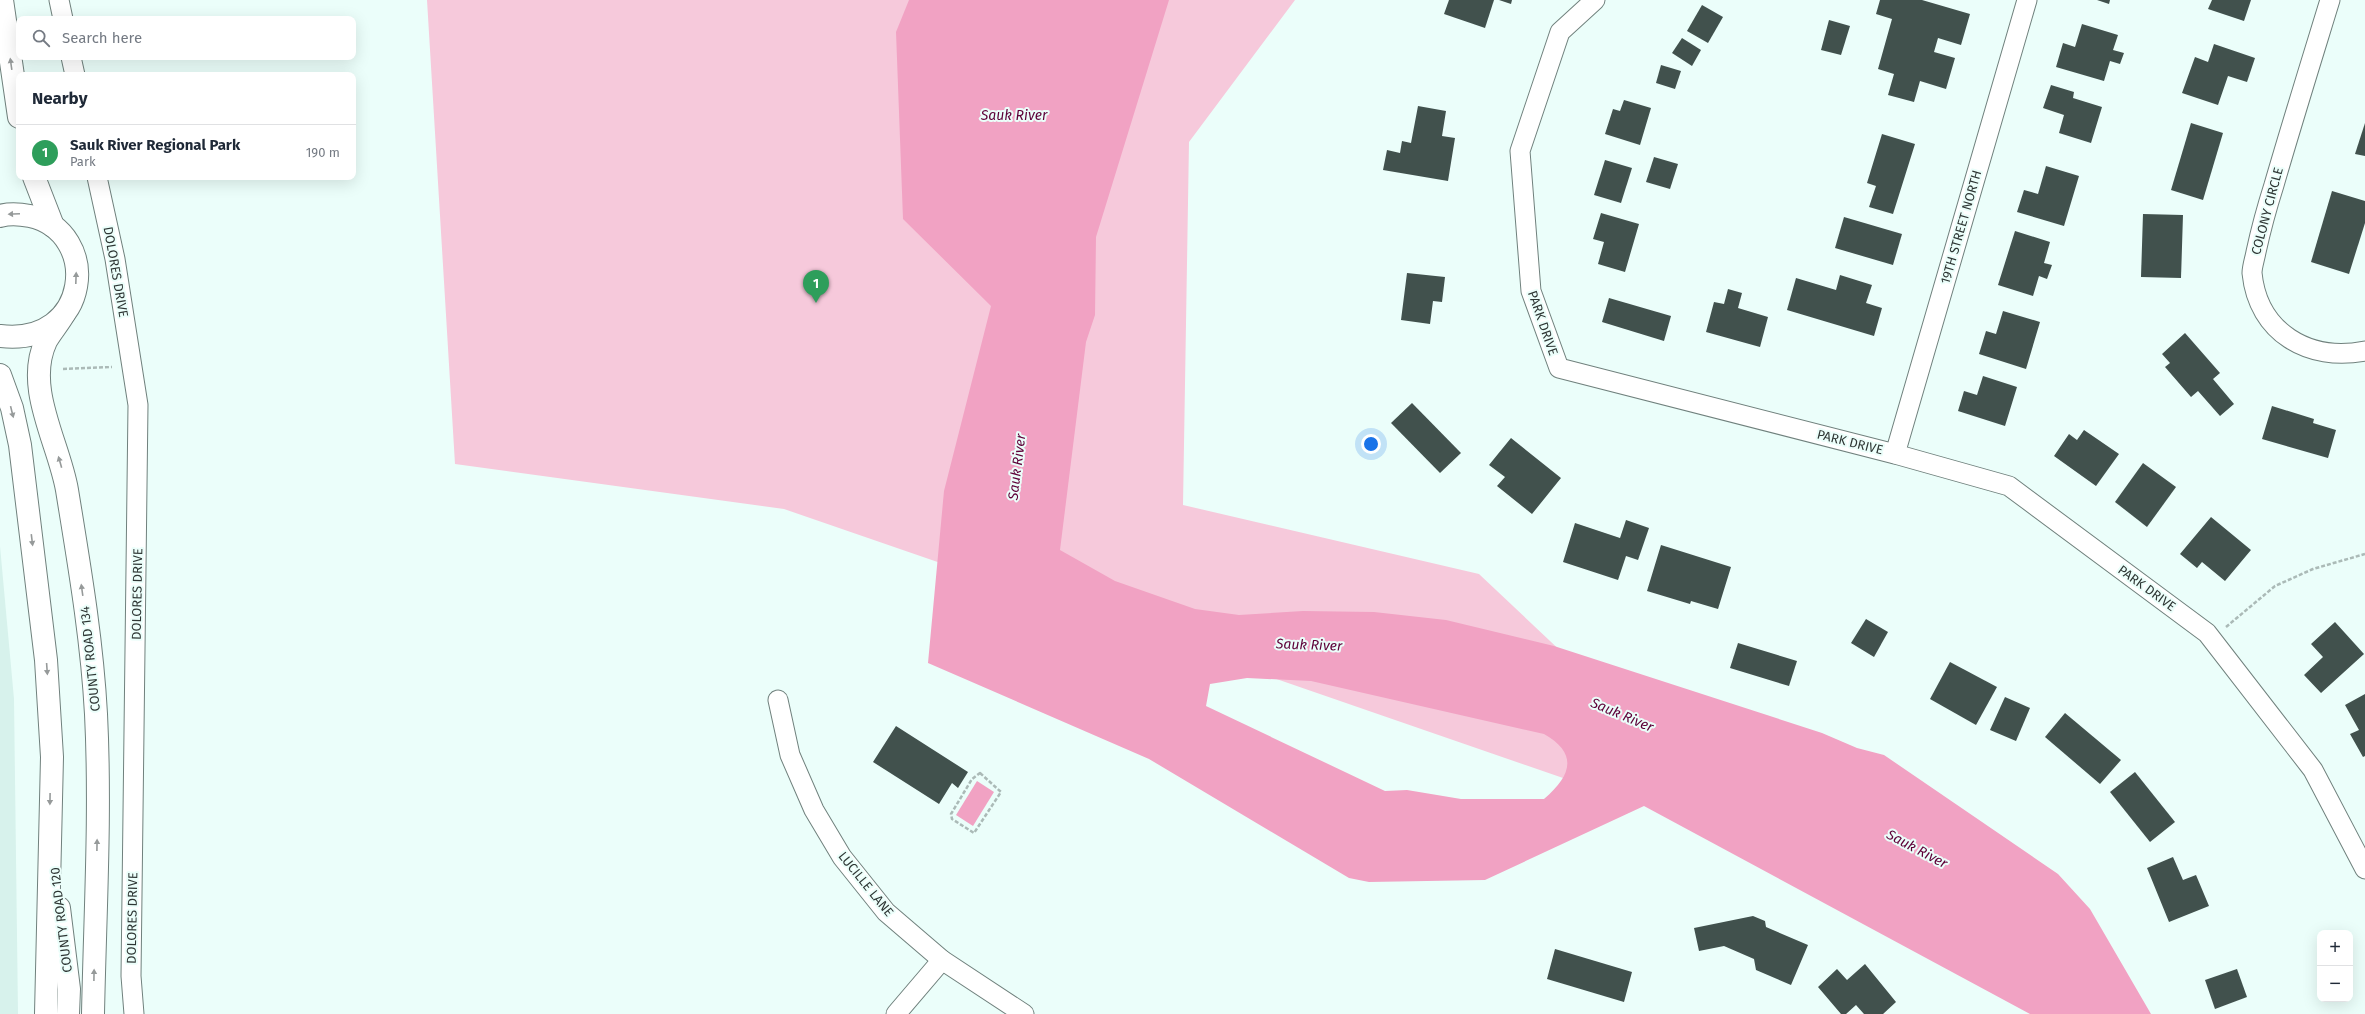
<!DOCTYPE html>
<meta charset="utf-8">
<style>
:root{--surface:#fff;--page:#f2f2f3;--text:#1f2937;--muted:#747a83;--line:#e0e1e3;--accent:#a01865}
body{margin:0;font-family:"Fira Sans",sans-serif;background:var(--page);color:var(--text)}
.controls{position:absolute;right:12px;bottom:12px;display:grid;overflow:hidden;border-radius:8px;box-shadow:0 4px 16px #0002}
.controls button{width:36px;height:36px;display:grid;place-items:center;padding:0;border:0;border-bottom:1px solid var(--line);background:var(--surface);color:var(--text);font:20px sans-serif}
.you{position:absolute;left:1371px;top:444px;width:14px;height:14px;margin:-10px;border:3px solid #fff;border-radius:50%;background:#1a73e8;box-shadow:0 0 0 6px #1a73e833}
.badge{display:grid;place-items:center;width:26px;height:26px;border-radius:50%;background:var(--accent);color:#fff;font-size:13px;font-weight:700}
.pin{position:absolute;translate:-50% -33px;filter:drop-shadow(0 1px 2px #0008)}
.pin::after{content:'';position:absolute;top:21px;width:14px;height:12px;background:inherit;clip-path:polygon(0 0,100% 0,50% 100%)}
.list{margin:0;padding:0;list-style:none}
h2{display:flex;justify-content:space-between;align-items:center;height:52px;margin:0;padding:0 16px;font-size:17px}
h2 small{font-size:13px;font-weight:400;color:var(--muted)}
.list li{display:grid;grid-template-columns:26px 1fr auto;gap:12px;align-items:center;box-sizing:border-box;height:56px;padding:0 16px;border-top:1px solid var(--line)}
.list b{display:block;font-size:15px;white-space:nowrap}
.list p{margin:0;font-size:13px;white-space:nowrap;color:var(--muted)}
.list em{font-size:13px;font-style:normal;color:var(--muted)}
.icon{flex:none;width:22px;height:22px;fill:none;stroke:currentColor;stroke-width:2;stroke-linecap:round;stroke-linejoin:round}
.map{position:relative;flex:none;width:2365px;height:1014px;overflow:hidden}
.search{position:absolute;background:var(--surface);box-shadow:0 4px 16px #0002;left:16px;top:16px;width:340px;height:44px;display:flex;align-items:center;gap:10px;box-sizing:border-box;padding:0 14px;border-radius:8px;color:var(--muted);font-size:15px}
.panel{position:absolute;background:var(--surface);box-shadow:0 4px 16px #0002;left:16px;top:72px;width:340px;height:108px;border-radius:8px}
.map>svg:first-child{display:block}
.built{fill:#d7f2ec}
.green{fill:#f6c9db}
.water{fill:#f1a2c3;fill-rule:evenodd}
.building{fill:#41514d}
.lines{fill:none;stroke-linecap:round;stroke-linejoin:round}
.street-casing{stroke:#70817d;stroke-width:21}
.secondary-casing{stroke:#70817d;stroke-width:24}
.path{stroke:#abbab7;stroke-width:2.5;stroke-dasharray:4 2;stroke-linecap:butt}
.street{stroke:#fff;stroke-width:19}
.secondary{stroke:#fff;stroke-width:22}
.oneway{fill:#969a9a}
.labels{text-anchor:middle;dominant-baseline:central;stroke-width:4;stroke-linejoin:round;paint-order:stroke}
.street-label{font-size:13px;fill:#2e3634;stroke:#ebfefa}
.water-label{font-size:14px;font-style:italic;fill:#5e0038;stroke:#ebfefa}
</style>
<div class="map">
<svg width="2365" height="1014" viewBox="0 0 2365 1014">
<rect width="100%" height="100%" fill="#ebfefa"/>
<!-- built -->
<path class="built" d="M0,546l14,153 4,315h-18z"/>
<!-- green -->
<path class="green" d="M427,0h868l-106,142 -6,363 296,69 88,83 77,149 -860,-297 -329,-45z"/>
<!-- water -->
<g class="water">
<path d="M909,0h260l-73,237 -1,78 -9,27 -26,208 55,31 80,28 44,6 64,-4 71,1 72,8 108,26 268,87 35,15 27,7 174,119 32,35 61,105h-121l-386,-208 -159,74 -116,2 -20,-4 -200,-119 -221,-96 16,-172 47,-185 -88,-87 -7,-187zM1247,678l64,3 233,53c35,20 27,42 0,65h-83l-54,-9 -22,1 -179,-85 4,-22z"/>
<path d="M977,781l17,11 -21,34 -17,-11z"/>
</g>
<!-- building -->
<g class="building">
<path d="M1449,0h45l-9,28 -41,-14z"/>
<path d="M1499,0h13l-1,4z"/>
<path d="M1880,0h42l48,14 -9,31 -23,-7 -4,14 21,6 -9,31 -26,-8 -6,21 -26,-7 6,-21 -16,-5 14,-50 -16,-5z"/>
<path d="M2097,0h13l-1,4z"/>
<path d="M2212,0h39l-7,21 -36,-12z"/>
<path d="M1702,5l21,12 -15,26 -21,-12z"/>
<path d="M1829,20l21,6 -9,29 -20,-5z"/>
<path d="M2082,24l36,11 -5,15 11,3 -4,11 -10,-3 -6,20 -48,-14 7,-24 12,4z"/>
<path d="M1682,38l19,12 -9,16 -20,-13z"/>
<path d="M2214,44l41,14 -8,24 -19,-6 -10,29 -36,-12 13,-36 13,5z"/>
<path d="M1661,65l20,6 -6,18 -19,-6z"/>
<path d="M2051,85l23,7 -1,6 29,9 -11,36 -32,-10 5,-18 -21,-7z"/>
<path d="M1624,100l27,8 -11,37 -35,-11 8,-25 7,2z"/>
<path d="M1418,106l28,5 -4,25 13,2 -7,43 -65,-11 4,-20 13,3 2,-12 9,2z"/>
<path d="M2191,123l32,10 -20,67 -32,-10z"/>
<path d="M2365,123v33l-10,-2z"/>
<path d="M1882,134l33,10 -22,70 -24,-7 7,-21 -9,-3z"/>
<path d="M1654,157l24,7 -8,25 -24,-7z"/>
<path d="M1605,160l27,8 -11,35 -27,-8z"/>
<path d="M2046,166l33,10 -15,50 -47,-14 7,-22 14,4z"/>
<path d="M2332,191l33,10v22l-16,51 -38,-12z"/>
<path d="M1601,213l38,11 -14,48 -27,-8 6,-22 -11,-3z"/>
<path d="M2143,214l40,1 -2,63 -40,-1z"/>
<path d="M1844,217l58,17 -9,31 -58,-17z"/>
<path d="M2015,231l35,11 -6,21 8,2 -5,14 -8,-3 -6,20 -35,-11z"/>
<path d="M1407,273l38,4 -3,25 -9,-1 -3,23 -29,-4z"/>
<path d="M1840,275l32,10 -6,18 16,5 -8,28 -87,-26 9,-32 40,12z"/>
<path d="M1728,289l14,4 -4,15 30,9 -8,30 -54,-15 8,-30 10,2z"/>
<path d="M1609,298l62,18 -7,25 -62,-19z"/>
<path d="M2003,311l37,11 -14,47 -47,-15 7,-23 10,3z"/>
<path d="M2185,333l35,40 -7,6 21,25 -14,12 -22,-25 -7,6 -26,-30 5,-4 -8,-9z"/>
<path d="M1983,376l34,11 -12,39 -47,-15 6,-20 13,4z"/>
<path d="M1412,403l49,50 -21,20 -49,-50z"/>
<path d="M2272,406l42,13 -1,4 23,7 -8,28 -66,-19z"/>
<path d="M2084,430l35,24 -23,32 -42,-30 15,-22 8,6z"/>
<path d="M1511,438l50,40 -29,36 -35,-28 8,-9 -16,-12z"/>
<path d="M2143,463l33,24 -29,40 -32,-25z"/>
<path d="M2211,517l40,33 -26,31 -23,-19 -5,6 -17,-14z"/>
<path d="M1626,520l23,8 -11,32 -12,-4 -8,24 -55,-18 12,-39 45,15z"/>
<path d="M1661,545l70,22 -13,42 -27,-8 -1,3 -43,-13z"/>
<path d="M1866,619l22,13 -14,25 -23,-14z"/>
<path d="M2335,622l29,32 -43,39 -17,-18 19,-18 -12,-13z"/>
<path d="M1738,643l59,18 -8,25 -59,-18z"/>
<path d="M1950,662l47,25 -21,38 -46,-26z"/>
<path d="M2365,694v62l-2,1 -13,-23 9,-4 -14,-25z"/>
<path d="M2005,697l25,11 -14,33 -26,-11z"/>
<path d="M2065,713l56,47 -21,24 -55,-47z"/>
<path d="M896,726l72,46 -10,16 -6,-5 -13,21 -66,-42z"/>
<path d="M2135,772l40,50 -25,20 -40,-50z"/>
<path d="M2173,857l10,23 13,-5 13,31 -40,16 -22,-54z"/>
<path d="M1753,916l12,5 1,6 42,18 -17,40 -35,-15 -2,-11 -30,-13 -25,5 -5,-23z"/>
<path d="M1555,949l77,23 -8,30 -77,-23z"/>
<path d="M1865,964l31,38 -13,12h-19l-8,-9 -10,9h-5l-23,-27 19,-18 10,11z"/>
<path d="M2237,969l10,28 -32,12 -10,-29z"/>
</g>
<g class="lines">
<!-- street casing -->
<g class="street-casing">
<g id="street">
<path d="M59,0l4,19"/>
<path d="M1595,0l-35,32 -40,119 11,140 28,77 336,86 114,32 198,147 106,137 52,99"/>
<path d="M2330,0c-19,62 -38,123 -56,185 -7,22 -13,44 -18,67 -1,6 -4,15 -4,21 6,60 57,89 113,78"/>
<path d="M71,57l4,18"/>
<path d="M97,177l18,82 23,146 -7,571 3,38"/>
<path d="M1895,454l132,-454"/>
<path d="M778,700l12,55 24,55 28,47 44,55 56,48 82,54"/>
<path d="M896,1014l46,-54"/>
</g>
</g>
<!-- secondary casing -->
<g class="secondary-casing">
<g id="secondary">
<path d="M2,0l17,117"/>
<path d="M34,177l19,49"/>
<path d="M0,216c10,-3 20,-2 30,0 72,16 61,131 -30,120"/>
<path d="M64,314c-5,9 -13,18 -18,27 -22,47 13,102 21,149 12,74 25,149 29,224 5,99 -1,200 -3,300"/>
<path d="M0,375l12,33 8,37 26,215 6,97 -6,257"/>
<path d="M59,908l10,81 -1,25"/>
</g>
</g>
<!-- path -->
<g class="path">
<path d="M63,369l49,-2"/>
<path d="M2226,627l49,-41 38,-17 52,-15"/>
<path d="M980,773l21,19 -27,41 -22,-14 -1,-5 21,-35z"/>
</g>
<!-- street -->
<use href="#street" class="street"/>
<!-- secondary -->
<use href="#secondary" class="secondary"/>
</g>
<!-- one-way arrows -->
<defs><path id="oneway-solid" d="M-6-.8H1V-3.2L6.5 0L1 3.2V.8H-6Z"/></defs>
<g class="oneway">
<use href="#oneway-solid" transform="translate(11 64) rotate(-98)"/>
<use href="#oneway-solid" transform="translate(14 214) rotate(177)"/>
<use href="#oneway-solid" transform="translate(76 278) rotate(-88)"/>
<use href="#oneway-solid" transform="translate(12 412) rotate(76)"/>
<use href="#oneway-solid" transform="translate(60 462) rotate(-106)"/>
<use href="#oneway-solid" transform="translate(32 540) rotate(83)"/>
<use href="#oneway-solid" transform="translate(82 590) rotate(-98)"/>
<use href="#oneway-solid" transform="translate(47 669) rotate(86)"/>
<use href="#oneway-solid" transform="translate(50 799) rotate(91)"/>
<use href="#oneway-solid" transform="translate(97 845) rotate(-89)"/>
<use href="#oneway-solid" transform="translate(94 975) rotate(-89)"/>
</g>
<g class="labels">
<!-- street labels -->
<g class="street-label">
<text transform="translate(2267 211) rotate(-75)">COLONY CIRCLE</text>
<text transform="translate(1961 227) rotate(-74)">19TH STREET NORTH</text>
<text transform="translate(116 272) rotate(80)">DOLORES DRIVE</text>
<text transform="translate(1543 323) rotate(71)">PARK DRIVE</text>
<text transform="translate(1850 442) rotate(14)">PARK DRIVE</text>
<text transform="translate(2147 588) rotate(36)">PARK DRIVE</text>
<text transform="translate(137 594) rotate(-89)">DOLORES DRIVE</text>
<text transform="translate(90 659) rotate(-96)">COUNTY ROAD 134</text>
<text transform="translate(866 884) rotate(51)">LUCILLE LANE</text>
<text transform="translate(132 918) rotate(-89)">DOLORES DRIVE</text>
<text transform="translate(61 920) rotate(-97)">COUNTY ROAD 120</text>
</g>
<!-- water labels -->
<g class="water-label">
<text x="1014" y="115">Sauk River</text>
<text transform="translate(1017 467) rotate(-83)">Sauk River</text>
<text transform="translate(1309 645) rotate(2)">Sauk River</text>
<text transform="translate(1622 715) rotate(23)">Sauk River</text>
<text transform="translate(1917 849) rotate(28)">Sauk River</text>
</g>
</g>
</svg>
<div class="controls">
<button>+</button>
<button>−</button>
</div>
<div class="you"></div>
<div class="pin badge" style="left:816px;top:303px;background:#2e9e5b">1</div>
<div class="search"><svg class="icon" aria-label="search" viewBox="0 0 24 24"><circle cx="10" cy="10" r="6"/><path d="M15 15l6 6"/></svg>Search here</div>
<section class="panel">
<h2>Nearby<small></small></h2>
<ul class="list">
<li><span class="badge" style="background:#2e9e5b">1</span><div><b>Sauk River Regional Park</b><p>Park</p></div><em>190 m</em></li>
</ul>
</section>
</div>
